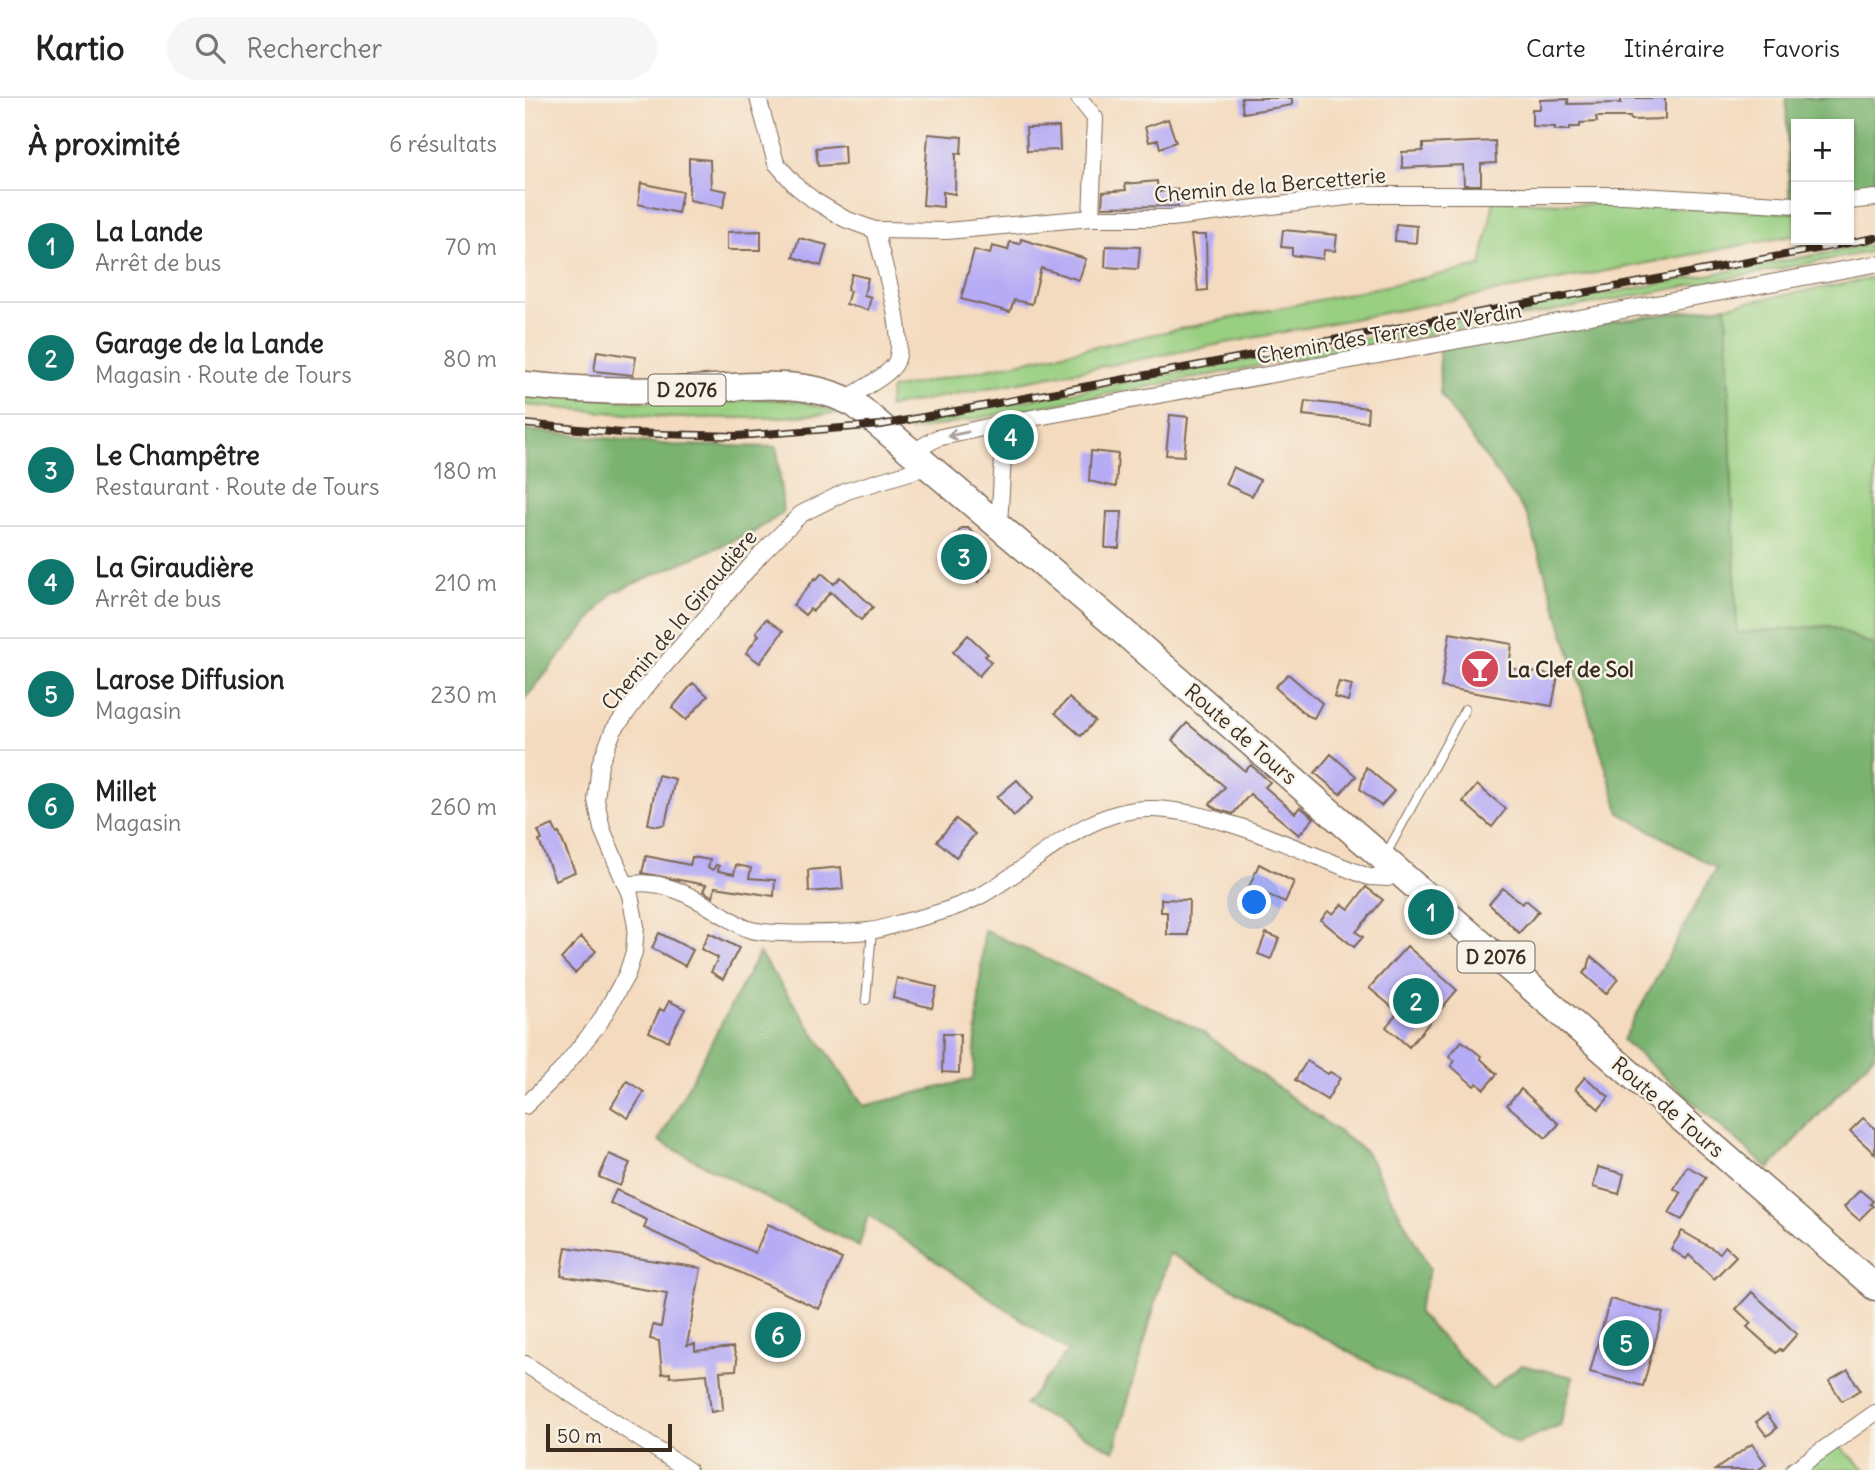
<!DOCTYPE html>
<html lang="fr">
<meta charset="utf-8">
<style>
:root{--surface:#fff;--page:#f6f6f6;--text:#222;--muted:#767676;--line:#e0e0e0;--accent:#0f766e}
body{margin:0;font-family:Delius,sans-serif;background:var(--page);color:var(--text)}
.controls{position:absolute;right:21px;top:21px;display:grid;overflow:hidden;border-radius:0px;box-shadow:0 2px 5px #0004}
.controls button{width:63px;height:63px;display:grid;place-items:center;padding:0;border:0;border-bottom:2px solid var(--line);background:var(--surface);color:var(--text);font:35px sans-serif}
.scale{position:absolute;left:21px;bottom:18px;width:126px;box-sizing:border-box;padding-left:7px;border:4px solid #3b2a1e;border-top:0;font-size:19px;line-height:24px;white-space:nowrap;color:#3b2a1e;-webkit-text-stroke:5px #f7f3e8;paint-order:stroke}
.you{position:absolute;left:730px;top:805px;width:24px;height:24px;margin:-18px;border:5px solid #fff;border-radius:50%;background:#1a73e8;box-shadow:0 0 0 10px #1a73e833}
.badge{display:grid;place-items:center;width:46px;height:46px;border-radius:50%;background:var(--accent);color:#fff;font-size:23px;font-weight:700}
.pin{position:absolute;translate:-50% -50%;border:4px solid #fff;box-shadow:0 2px 7px #0006}
.list{margin:0;padding:0;list-style:none}
h2{display:flex;justify-content:space-between;align-items:center;height:91px;margin:0;padding:0 28px;font-size:30px}
h2 small{font-size:23px;font-weight:400;color:var(--muted)}
.list li{display:grid;grid-template-columns:46px 1fr auto;gap:21px;align-items:center;box-sizing:border-box;height:112px;padding:0 28px;border-top:2px solid var(--line)}
.list b{display:block;font-size:26px;white-space:nowrap}
.list p{margin:0;font-size:23px;white-space:nowrap;color:var(--muted)}
.list em{font-size:23px;font-style:normal;color:var(--muted)}
.icon{flex:none;width:38px;height:38px;fill:none;stroke:currentColor;stroke-width:2;stroke-linecap:round;stroke-linejoin:round}
.map{position:relative;flex:none;width:1350px;height:1372px;overflow:hidden}
header{display:flex;align-items:center;gap:42px;box-sizing:border-box;height:98px;padding:0 35px;background:var(--surface);border-bottom:2px solid var(--line)}
header strong{font-size:33px}
nav{display:flex;gap:38px;margin-inline-start:auto;font-size:24px}
.search{width:490px;height:63px;background:var(--page);display:flex;align-items:center;gap:18px;box-sizing:border-box;padding:0 24px;border-radius:38px;color:var(--muted);font-size:26px}
main{display:flex}
aside{flex:1;background:var(--surface)}
.map>svg:first-child{display:block}
.green{fill:#98cf81;stroke:#6a7c50;stroke-width:2}
.forest{fill:#7ab26f;stroke:#5a6e46;stroke-width:2}
.building{fill:#b6abf5}
.lines{fill:none;stroke-linecap:round;stroke-linejoin:round}
.lane-casing{stroke:#7c6856;stroke-width:10}
.street-casing{stroke:#7c6856;stroke-width:18}
.primary-casing{stroke:#7c6856;stroke-width:29}
.lane{stroke:#fff;stroke-width:8}
.street{stroke:#fff;stroke-width:16}
.primary{stroke:#fff;stroke-width:26}
.rail-casing{stroke:#3b2a1e;stroke-width:8}
.rail{stroke:#f7f3e8;stroke-width:5;stroke-dasharray:16;stroke-linecap:butt}
.oneway{stroke:#a79f9a}
.labels{text-anchor:middle;dominant-baseline:central;stroke-width:5;stroke-linejoin:round;paint-order:stroke}
.shield{fill:#f7f3e8;stroke:#73665b;stroke-width:2}
.shield-label{font-size:19px;font-weight:bold;fill:#3b2a1e}
.street-label{font-size:21px;fill:#3b2a1e;stroke:#f7f3e8}
.poi-label{font-size:21px;font-weight:bold;fill:#3b2a1e;stroke:#f7f3e8;text-anchor:start}
</style>
<header>
<strong>Kartio</strong>
<div class="search"><svg class="icon" aria-label="search" viewBox="0 0 24 24"><circle cx="10" cy="10" r="6"/><path d="M15 15l6 6"/></svg>Rechercher</div>
<nav><a>Carte</a><a>Itinéraire</a><a>Favoris</a></nav>
</header>
<main>
<aside>
<h2>À proximité<small>6 résultats</small></h2>
<ul class="list">
<li><span class="badge">1</span><div><b>La Lande</b><p>Arrêt de bus</p></div><em>70 m</em></li>
<li><span class="badge">2</span><div><b>Garage de la Lande</b><p>Magasin · Route de Tours</p></div><em>80 m</em></li>
<li><span class="badge">3</span><div><b>Le Champêtre</b><p>Restaurant · Route de Tours</p></div><em>180 m</em></li>
<li><span class="badge">4</span><div><b>La Giraudière</b><p>Arrêt de bus</p></div><em>210 m</em></li>
<li><span class="badge">5</span><div><b>Larose Diffusion</b><p>Magasin</p></div><em>230 m</em></li>
<li><span class="badge">6</span><div><b>Millet</b><p>Magasin</p></div><em>260 m</em></li>
</ul>
</aside>
<div class="map">
<svg width="1350" height="1372" viewBox="0 0 1350 1372">
<rect width="100%" height="100%" fill="#f7f3e8"/>
<filter id="ink" filterUnits="userSpaceOnUse"><feTurbulence type="fractalNoise" baseFrequency=".0143" numOctaves="2"/><feDisplacementMap in="SourceGraphic" scale="14" xChannelSelector="R" yChannelSelector="G"/><feConvolveMatrix kernelMatrix="1 2 1 2 8 2 1 2 1" color-interpolation-filters="sRGB"/></filter>
<filter id="wash" filterUnits="userSpaceOnUse"><feTurbulence type="fractalNoise" baseFrequency=".00686" numOctaves="4" result="noise"/><feDisplacementMap in="SourceGraphic" scale="28" xChannelSelector="R" yChannelSelector="G"/><feGaussianBlur stdDeviation="1.57" result="paint"/><feColorMatrix in="noise" values="0 0 0 0 0 0 0 0 0 0 0 0 0 0 0 0 0 1.4 0 .05"/><feComposite in="paint" operator="in"/></filter>
<g filter="url(#wash)">
<rect width="100%" height="100%" fill="#f4dbbf"/>
<!-- green -->
<g class="green">
<path d="M969,102l302,13v22l-908,172 3,-18 590,-123z"/>
<path d="M1350,146v7l-965,180 -6,-8z"/>
<path d="M1350,180v368l-46,-20 -92,7 -11,-327z"/>
<path d="M0,295l141,10 98,-4 35,2 43,12 -79,5h-90l-148,-13z"/>
<path d="M1310,1344l31,28h-60z"/>
</g>
<!-- forest -->
<g class="forest">
<path d="M1261,0h88l1,90 -26,7v-71h-53v86l-6,2z"/>
<path d="M1201,208l11,327 92,-7 46,20v408l-106,115 -146,-129 93,-172 -96,-55 -93,-298 -87,-121 -1,-49z"/>
<path d="M0,332l147,15 105,2 6,66 -28,18 -143,62 -87,106z"/>
<path d="M459,832l214,99 168,123 64,117 -13,43 74,77 31,-24 51,12 -13,49 -43,18 -348,-191 -55,198 -89,-46 43,-54 -200,-136 -9,32 -200,-106 100,-188 105,153 109,-27z"/>
</g>
<g id="blocks">
<!-- building -->
<g class="building">
<path d="M716,0h51v7l-49,8z"/>
<path d="M1096,0h44v21l-34,1 -1,-3h-34l1,5 -17,1v4h-10v3h-15v-3l-23,-1v-17h8v-9l28,-1v5l53,-1z"/>
<path d="M643,21l8,23 -16,6 -2,-8 -9,2 -4,-15z"/>
<path d="M534,29l1,23 -33,1 -1,-23z"/>
<path d="M403,36l34,3 -1,17 -5,-1 -1,41 -12,-2v15l-20,-2z"/>
<path d="M970,43l1,22 -15,1v21h-17l-1,-20 -61,3v-16l21,-1v-7z"/>
<path d="M319,47l1,19 -27,2 -2,-18z"/>
<path d="M164,60l21,2 1,28 16,3 -4,16 -34,-7z"/>
<path d="M632,83l1,11 19,-3 1,17 -76,1 1,-15 23,-2 -1,-6z"/>
<path d="M116,85l41,9 -4,21 -40,-9z"/>
<path d="M871,126l21,2 -1,17 -21,-2z"/>
<path d="M758,132l54,5 -2,16 -11,-1 -1,9 -31,-4v-7l-11,-1z"/>
<path d="M236,133v19h-34v-18z"/>
<path d="M666,137h15l1,55 -9,1z"/>
<path d="M274,140l28,7 -6,21 -28,-9z"/>
<path d="M496,141l65,20 -7,21 -38,-12 -9,36 -18,-4 -4,12 -49,-13 13,-49 16,4 2,-8 16,4 2,-8 10,2z"/>
<path d="M581,148l34,1 -2,22 -33,-2z"/>
<path d="M327,176l16,4 -4,17 7,2 -3,13 -22,-6 4,-13 -3,-1z"/>
<path d="M72,253l39,6 -3,18 -39,-4z"/>
<path d="M780,303l63,7 -1,14 -64,-7z"/>
<path d="M645,317l18,2 -4,39 -18,-1z"/>
<path d="M566,353l27,3 -2,33 -27,-6z"/>
<path d="M708,369l27,13 -8,16 -27,-12z"/>
<path d="M582,414h15l-3,36h-14z"/>
<path d="M437,430h6l12,11 2,12 4,4 -5,5 10,9 -13,13 -18,-16 -7,7 -13,-11 7,-7 -5,-5z"/>
<path d="M297,475l12,11 7,-7 32,30 -12,13 -30,-28 -18,19 -3,-2 -5,6 -12,-10 22,-27 1,2z"/>
<path d="M241,521l17,12 -23,32 -14,-10 13,-18 -3,-3z"/>
<path d="M925,535l62,11 -3,24 49,8 -6,30 -111,-19z"/>
<path d="M443,537l20,19 -3,2 6,6 -12,14 -26,-24z"/>
<path d="M763,576l34,29 -8,15 -8,-3 -31,-28z"/>
<path d="M814,584l13,3 -4,16 -14,-4z"/>
<path d="M168,585l15,13 -22,24 -14,-12z"/>
<path d="M544,600l26,23 -14,15 -26,-23z"/>
<path d="M662,625l58,48 6,-6 19,17 -5,5 30,26 5,-6 14,11 -15,17 -49,-41 -17,20 -17,-5 -6,-5 15,-17 -53,-47z"/>
<path d="M806,656l25,22 -16,18 -25,-21z"/>
<path d="M841,669l28,24 -13,15 -21,-17z"/>
<path d="M133,677l17,4 -10,45 -7,2 -10,-2z"/>
<path d="M492,682l16,18 -19,18 -17,-19z"/>
<path d="M952,687l29,24 -14,18 -29,-25z"/>
<path d="M431,721l19,15 -19,23 -19,-16z"/>
<path d="M28,727l4,9 2,-1 16,39 -20,8 -16,-39 3,-1 -4,-9z"/>
<path d="M121,758l44,9 2,-8 18,3 -2,8 5,2 3,-5 3,1 -1,5 16,3 2,-9 15,3 -2,10 26,2 -1,16 -59,-9 -2,10 -10,-6 3,-6 -64,-12z"/>
<path d="M734,766l35,18 -9,20 -36,-15z"/>
<path d="M316,769l2,22 -34,3 -1,-22z"/>
<path d="M841,789l17,13 -27,32 7,5 -9,10 -33,-27 7,-9 5,3 9,-10 7,5z"/>
<path d="M978,790l19,16 4,-4 13,11 -20,22 -30,-29z"/>
<path d="M636,801l28,1 -1,35h-21v-23h-6z"/>
<path d="M134,835l34,17 -8,16 -33,-18z"/>
<path d="M184,835l30,15 -16,31 -12,-7 7,-14 -17,-9z"/>
<path d="M741,835l13,5 -8,21 -13,-5z"/>
<path d="M56,839l15,14 -21,22 -14,-14z"/>
<path d="M882,848l50,44 -48,57 -23,-20 12,-15 -29,-24z"/>
<path d="M1066,858l27,23 -12,15 -23,-21 5,-5z"/>
<path d="M372,880l40,9 -5,21 -39,-10z"/>
<path d="M144,903l16,8 -17,32 -19,-9 11,-23 4,2z"/>
<path d="M418,936h17l-1,39 -17,-1z"/>
<path d="M937,943l19,15 -1,2 17,16 -13,15 -7,-6 -3,3 -23,-20 4,-5 -6,-5z"/>
<path d="M782,963l21,13 2,-2 10,6 -13,22 -32,-20z"/>
<path d="M1060,979l24,20 -10,12 -24,-20z"/>
<path d="M102,983l17,11 -16,26 -17,-11z"/>
<path d="M996,991l38,35 -13,14 -39,-33z"/>
<path d="M1338,1020l12,10v26l-25,-23z"/>
<path d="M84,1056l21,9 -10,23 -21,-9z"/>
<path d="M1162,1068l19,11 -24,43 -13,-7 12,-20 -7,-4z"/>
<path d="M1073,1069l26,7 -5,20 -26,-7z"/>
<path d="M91,1092l139,63 13,-29 74,35 -23,50 -175,-81 3,-8 -37,-17z"/>
<path d="M1335,1092l13,11 -3,3 3,2 -14,14 -15,-13z"/>
<path d="M1157,1133l38,22 5,-7 11,10 -22,23 -25,-24 -3,4 -15,-10z"/>
<path d="M41,1149l135,21 -14,77 8,-1v7l38,-4 4,13 -1,10 -16,1 3,39 -12,2 -4,-38 -37,3v-4l-8,1 -3,-33 -9,-2 3,-14 8,2 6,-34 -106,-17z"/>
<path d="M1227,1194l45,42 -15,17 -2,-2 -4,4 -29,-26 4,-4 -15,-14z"/>
<path d="M1085,1201l53,14 -20,73 -53,-14z"/>
<path d="M1323,1272l12,20 -18,11 -13,-20z"/>
<path d="M1242,1316l10,14 -10,8 -11,-14z"/>
<path d="M1227,1346l14,20 -8,6h-43z"/>
</g>
</g>
</g>
<g filter="url(#ink)">
<use href="#blocks" fill-opacity="0" stroke="#7c6856" stroke-width="2"/>
<g class="lines">
<!-- lane casing -->
<g class="lane-casing">
<g id="lane">
<path d="M860,758l80,-147"/>
<path d="M341,902l6,-69"/>
</g>
</g>
<!-- street casing -->
<g class="street-casing">
<g id="street">
<path d="M233,0l18,65 21,24 18,14 30,18 30,11c6,26 34,112 20,134 -8,13 -35,25 -48,35"/>
<path d="M554,0l16,20 -4,100"/>
<path d="M1324,103l26,-3"/>
<path d="M350,132l72,1 144,-13h80l193,-23h259l173,10"/>
<path d="M388,354l24,-14 68,-15 870,-159"/>
<path d="M474,427l6,-102"/>
<path d="M102,787c35,-8 68,13 98,31 7,4 15,10 23,13 18,7 99,4 121,2 11,-1 21,-5 31,-8 28,-7 55,-14 80,-27 55,-30 106,-89 173,-87 68,2 152,44 216,68l19,1 11,-7"/>
<path d="M0,1008l36,-35 39,-49 27,-48 7,-22 2,-26 -6,-31 -28,-66 -6,-29 4,-36 13,-33 31,-42 117,-135 40,-40 46,-23 83,-25"/>
<path d="M0,1266l163,106"/>
<path d="M1269,1372l81,-57"/>
</g>
</g>
<!-- primary casing -->
<g class="primary-casing">
<path id="primary" d="M0,287c50,5 100,7 151,5 59,-1 126,-16 180,15l262,222 757,660"/>
</g>
<!-- lane -->
<use href="#lane" class="lane"/>
<!-- street -->
<use href="#street" class="street"/>
<!-- primary -->
<use href="#primary" class="primary"/>
<!-- rail casing -->
<g class="rail-casing">
<path id="rail" d="M0,326l97,9 115,3 144,-11 994,-187"/>
</g>
<!-- rail -->
<use href="#rail" class="rail"/>
</g>
<!-- one-way arrows -->
<defs><path id="oneway-shaft" d="M-6 0H5M1.5-3L5.5 0L1.5 3" fill="none" stroke-width="1.6" stroke-linecap="round" stroke-linejoin="round" transform="scale(1.75)"/></defs>
<use class="oneway" href="#oneway-shaft" transform="translate(433 336) rotate(168)"/>
</g>
<!-- icons -->
<defs>
<g id="bar-disc" transform="scale(2.0125)"><circle r="9.5" fill="#d1495b" stroke="#f7f3e8"/><path d="M-6-5H6L.8 .8V4.5H3.5V6h-7V4.5H-.8V.8Z" fill="#fff"/></g>
</defs>
<g fill-rule="evenodd">
<use href="#bar-disc" x="955" y="571"/>
</g>
<g class="labels">
<!-- shield labels -->
<g class="shield">
<rect x="123.5" y="276.5" width="77" height="31" rx="5"/>
<rect x="932.5" y="843.5" width="77" height="31" rx="5"/>
</g>
<g class="shield-label">
<text x="162" y="292">D 2076</text>
<text x="971" y="859">D 2076</text>
</g>
<!-- street labels -->
<g class="street-label">
<text transform="translate(745 87) rotate(-5)">Chemin de la Bercetterie</text>
<text transform="translate(864 235) rotate(-10)">Chemin des Terres de Verdin</text>
<text transform="translate(154 522) rotate(-50)">Chemin de la Giraudière</text>
<text transform="translate(716 636) rotate(41)">Route de Tours</text>
<text transform="translate(1143 1009) rotate(41)">Route de Tours</text>
</g>
<!-- poi labels -->
<g class="poi-label">
<text x="982" y="571">La Clef de Sol</text>
</g>
</g>
</svg>
<div class="controls">
<button>+</button>
<button>−</button>
</div>
<div class="scale">50 m</div>
<div class="you"></div>
<div class="pin badge" style="left:906px;top:814px">1</div>
<div class="pin badge" style="left:891px;top:903px">2</div>
<div class="pin badge" style="left:439px;top:459px">3</div>
<div class="pin badge" style="left:486px;top:339px">4</div>
<div class="pin badge" style="left:1101px;top:1245px">5</div>
<div class="pin badge" style="left:253px;top:1237px">6</div>
</div>
</main>
